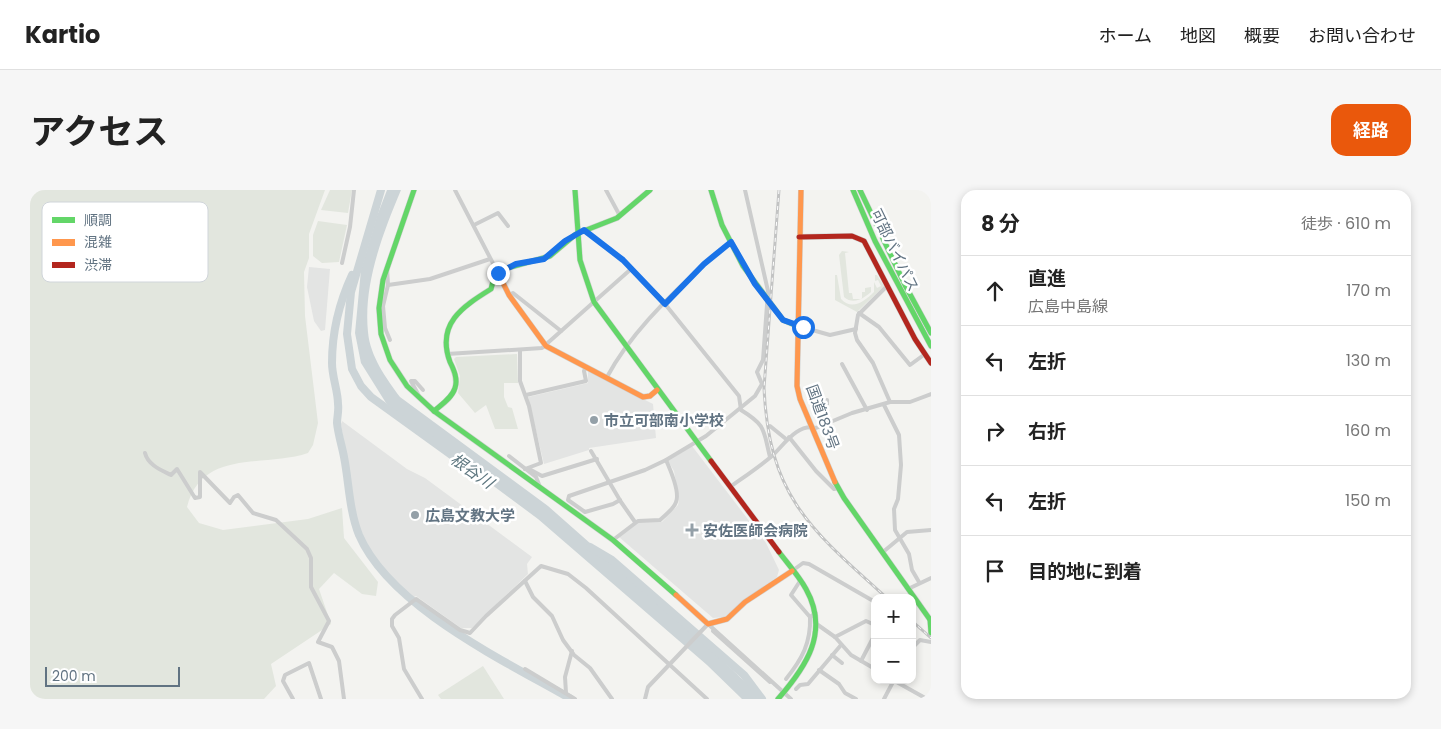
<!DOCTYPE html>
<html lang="ja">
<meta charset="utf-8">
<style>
:root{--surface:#fff;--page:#f6f6f6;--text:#222;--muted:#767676;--line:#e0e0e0;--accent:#ea580c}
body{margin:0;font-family:Poppins,"Noto Sans JP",sans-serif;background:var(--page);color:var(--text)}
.controls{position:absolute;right:15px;bottom:15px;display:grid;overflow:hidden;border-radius:10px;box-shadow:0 2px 8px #0003}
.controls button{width:45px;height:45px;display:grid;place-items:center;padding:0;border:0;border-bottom:1px solid var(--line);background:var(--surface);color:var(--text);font:25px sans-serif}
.scale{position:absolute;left:15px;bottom:12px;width:135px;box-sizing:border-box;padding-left:5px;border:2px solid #617382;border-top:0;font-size:14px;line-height:18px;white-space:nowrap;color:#617382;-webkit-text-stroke:4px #fff;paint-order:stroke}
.stop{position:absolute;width:15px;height:15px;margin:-11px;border:4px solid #1a73e8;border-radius:50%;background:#fff}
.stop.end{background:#1a73e8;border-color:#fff;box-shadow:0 1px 5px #0008}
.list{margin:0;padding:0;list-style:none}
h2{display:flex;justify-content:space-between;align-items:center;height:65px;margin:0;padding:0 20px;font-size:21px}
h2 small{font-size:16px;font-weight:400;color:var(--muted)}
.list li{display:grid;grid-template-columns:32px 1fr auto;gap:15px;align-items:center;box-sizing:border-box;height:70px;padding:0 20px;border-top:1px solid var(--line)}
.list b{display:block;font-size:19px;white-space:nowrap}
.list p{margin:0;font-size:16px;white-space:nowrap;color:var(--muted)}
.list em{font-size:16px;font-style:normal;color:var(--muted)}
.icon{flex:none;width:28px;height:28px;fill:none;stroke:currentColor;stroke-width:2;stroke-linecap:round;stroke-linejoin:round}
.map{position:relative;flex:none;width:901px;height:509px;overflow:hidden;border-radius:15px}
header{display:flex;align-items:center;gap:30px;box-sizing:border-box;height:70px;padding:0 25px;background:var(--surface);border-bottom:1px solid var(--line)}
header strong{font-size:24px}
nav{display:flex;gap:28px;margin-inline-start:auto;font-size:18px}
.intro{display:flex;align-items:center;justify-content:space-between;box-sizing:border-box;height:120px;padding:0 30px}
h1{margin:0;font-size:35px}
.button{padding:12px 22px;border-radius:15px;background:var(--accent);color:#fff;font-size:18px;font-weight:700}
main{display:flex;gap:30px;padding:0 30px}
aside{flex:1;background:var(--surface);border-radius:15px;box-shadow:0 2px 8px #0003}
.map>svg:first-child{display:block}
.built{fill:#e3e4e3}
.green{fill:#e2e6de}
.water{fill:#ccd4d7}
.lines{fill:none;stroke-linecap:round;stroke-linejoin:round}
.river{stroke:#ccd4d7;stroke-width:8}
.fast-casing{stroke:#cfd0d0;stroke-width:6}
.slow-casing{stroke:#cfd0d0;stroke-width:6}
.jam-casing{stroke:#cfd0d0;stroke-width:6}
.street{stroke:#cccdcd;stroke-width:4}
.fast{stroke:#63d668;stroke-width:5}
.slow{stroke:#ff974d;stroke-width:5}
.jam{stroke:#b3261e;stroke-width:5}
.rail-casing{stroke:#c2c3c3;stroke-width:3}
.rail{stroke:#fff;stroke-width:1;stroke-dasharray:4;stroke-linecap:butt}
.route{stroke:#1a73e8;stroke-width:6}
.poi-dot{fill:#94a0a8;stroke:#fff;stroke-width:2}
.labels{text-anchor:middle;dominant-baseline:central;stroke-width:5;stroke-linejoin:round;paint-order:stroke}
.street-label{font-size:15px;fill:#617382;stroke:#fff}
.poi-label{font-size:15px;font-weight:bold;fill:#617382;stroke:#fff;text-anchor:start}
.water-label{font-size:16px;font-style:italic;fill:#5d767f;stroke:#fff}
.key{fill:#fff;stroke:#d0d5da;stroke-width:1}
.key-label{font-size:14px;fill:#617382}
</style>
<header>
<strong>Kartio</strong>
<nav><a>ホーム</a><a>地図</a><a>概要</a><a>お問い合わせ</a></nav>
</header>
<div class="intro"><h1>アクセス</h1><a class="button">経路</a></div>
<main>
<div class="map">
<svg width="901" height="509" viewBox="0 0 901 509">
<rect width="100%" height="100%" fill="#f3f3f0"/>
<!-- built -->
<g class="built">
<path d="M279,77l21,2 -5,61 -4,1 -7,-10 -7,-34z"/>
<path d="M558,181l65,33 3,34 -67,10v2l-45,14 -16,-67 60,-14z"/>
<path d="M312,231l65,48 18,9 107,79 -5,7 1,10 -56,54h-11l-45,-32 -3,2 -23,-19 -13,-16 -20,-38 -16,-101z"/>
<path d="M662,256l74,97 13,27 -2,7 -53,40 -11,1 -94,-81 20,-15h23l16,-17 1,-5 -5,-29 -6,-10z"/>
</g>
<!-- green -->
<g class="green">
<path d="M0,0h295l-16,44v24l-5,14 1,44 13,107 -5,22 -5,8c-44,15 -106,-5 -121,54l12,16 24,7 85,-11 34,-11 2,30 34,44 -2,14 -14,-2 -28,-21 -15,16 12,35 -60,40 5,22 -12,13h-234z"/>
<path d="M300,0h22l-4,23 -27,-3z"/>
<path d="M288,31l29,4 -8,37 -17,1 -9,-7v-21z"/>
<path d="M812,61l7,1 -4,1 4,40h3l1,6h9v-7h3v-4l6,-1v5c-8,7 -18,13 -27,5l-5,-42z"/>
<path d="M805,85h2l4,24c11,12 24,2 33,-7v-10l3,6 4,-2 -3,-6 -3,1v-6h2l7,11 -27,26 -22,-12z"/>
<path d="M487,164l1,29h-14v14l4,10 4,1 6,21h-23l-9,-24 -11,8 -17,-20 2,-17 -6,-17 2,-2z"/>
<path d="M453,476l21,33h-63l-3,-4z"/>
</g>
<!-- water -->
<path class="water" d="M357,0h14c-18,43 -38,94 -33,142 2,24 18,46 32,65l148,109 172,152 43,41h-21l-35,-34 -169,-146 -129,-96 -23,-20 -25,-40 -6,-30 6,-63 16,-54z"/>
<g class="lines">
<!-- river -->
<g class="river">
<path d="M351,0l-30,102 -4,42 5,35 9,17 10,11 97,70"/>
<path d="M322,85c-13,28 -20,58 -20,88 0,14 6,28 6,41 1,7 -1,13 -1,19 1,11 5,23 7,34 5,25 5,53 15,78 31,72 146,126 212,164"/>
<path d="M560,357l22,13 132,115 18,24"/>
</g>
<!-- fast casing -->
<g class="fast-casing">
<g id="fast">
<path d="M384,0l-31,90 -4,28 2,26 9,26 17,26 27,25 179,129 63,55"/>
<path d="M545,0l5,70 14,42 117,159"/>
<path d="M681,0l11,35 21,41 40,54 14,6"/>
<path d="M823,0l22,51 56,105"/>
<path d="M830,0l45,95 26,48"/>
<path d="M404,221c7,-6 18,-13 21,-23 3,-9 -1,-18 -5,-26 -14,-38 12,-55 41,-73l3,-11 7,-8 49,-14 26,-22 41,-16 33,-28"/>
<path d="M805,292l9,16 87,123"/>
<path d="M900,429l1,14"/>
<path d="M748,509c28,-32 52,-67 28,-110 -7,-13 -18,-25 -27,-37"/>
</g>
</g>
<!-- slow casing -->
<g class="slow-casing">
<g id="slow">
<path d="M771,0l-4,196 3,13 35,83"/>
<path d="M468,83l11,22 37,51 97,51 7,-1 7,-6"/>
<path d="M646,405l32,29 19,-5 18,-17 47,-31"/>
</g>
</g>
<!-- jam casing -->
<g class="jam-casing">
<g id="jam">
<path d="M769,47l53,-1 12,5 51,98 16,24"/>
<path d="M681,271l68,91"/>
</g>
</g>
<!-- street -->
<g class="street">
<path d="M425,0l43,83"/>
<path d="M576,0l14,26"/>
<path d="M444,35l24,-12 10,13"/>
<path d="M554,40l39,30 42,44 74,92 2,14c26,16 22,20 29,47"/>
<path d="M312,73l8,-36 4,-37"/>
<path d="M358,95l42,-6 60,-20"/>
<path d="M858,95l-30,30 -3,18 2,7 16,23 17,39"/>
<path d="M479,105l4,-2 48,38"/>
<path d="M349,116h4l5,-21 -1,-17"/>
<path d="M353,116l2,22 5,12"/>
<path d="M829,123l20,14 31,38 15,-11"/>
<path d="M768,136l32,9 26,-6"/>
<path d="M490,160v31l9,25 12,57 -16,6"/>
<path d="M417,164l95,-6 89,-79"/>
<path d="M812,174l25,46"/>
<path d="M577,187c26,-49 80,-99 124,-135"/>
<path d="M496,205l60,-14 -2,-10 2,-4"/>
<path d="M389,206l-8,-15h4l8,9"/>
<path d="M854,215l15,30 2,30 -3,34 -4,10 1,21 14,24 3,16 7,12"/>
<path d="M797,232v-22"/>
<path d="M740,236l16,13"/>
<path d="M759,247l27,34 18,18 5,-1"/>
<path d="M561,261l30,51 14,20"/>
<path d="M115,263c3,12 16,17 26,22l6,-6 18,29 5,-1v-25l30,31 4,-6 4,-2 15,18 23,7 31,29 4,9v29l18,34 -11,21 14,5 7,14 5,38"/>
<path d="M479,266l27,21 4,10"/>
<path d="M495,279h4l13,7 55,-17"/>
<path d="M700,297c14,-10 29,-20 42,-31 12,-11 25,-33 44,-28l36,-15 38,-11h20l21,-8"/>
<path d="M590,310l-7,4 -28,8 -17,-12 1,-4 76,-26 21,-10 40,-24 49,-40 7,-12 -5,-12 6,-12 5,-69 -23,-101"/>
<path d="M583,350l25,-19 22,-1c5,-5 14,-11 16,-18 4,-9 -6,-33 -10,-42"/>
<path d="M853,362l24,-20 24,-2"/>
<path d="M762,381l11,-8 6,1 66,38"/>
<path d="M495,391l8,16 19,19 11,24 11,15 16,13 22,31"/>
<path d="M770,391l-9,14 19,22"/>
<path d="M878,399l23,-11"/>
<path d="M678,434l83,75"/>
<path d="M788,435l17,12 16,18 24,14"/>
<path d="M683,441l57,51"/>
<path d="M805,447l31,-16 9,4"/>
<path d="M882,458l8,-8 11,2"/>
<path d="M802,465l10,8"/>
<path d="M831,471l14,-27"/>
<path d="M495,479l50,30"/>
<path d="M789,480l20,14 6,9 11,6"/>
<path d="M756,489c16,-20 25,-36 24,-62l6,-4"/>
<path d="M863,490l34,19"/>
<path d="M766,499l4,-4 8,-1 33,-39"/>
<path d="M536,503l-1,-16 7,-26"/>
<path d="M263,509l-10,-18 2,-6 24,-12 12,36"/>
<path d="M392,509l-18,-30 -5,-31 -7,-12v-7l3,-4 21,-16 44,31 10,3 16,-17 55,-50 27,8 18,14 121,111"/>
<path d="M615,509l3,-12 60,-63"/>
<path d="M854,509l10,-19"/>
</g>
<!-- fast -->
<use href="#fast" class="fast"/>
<!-- slow -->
<use href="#slow" class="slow"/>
<!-- jam -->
<use href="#jam" class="jam"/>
<!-- rail casing -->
<g class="rail-casing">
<g id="rail">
<path d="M749,0l-15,198c5,109 47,142 123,210"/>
<path d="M882,431l19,17"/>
</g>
</g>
<!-- rail -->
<use href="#rail" class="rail"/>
</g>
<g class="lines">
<!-- route -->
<path class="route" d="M468,83l18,-9 28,-5 21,-18 19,-11 39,30 42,44 39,-40 27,-22 24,42 28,36 20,7"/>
</g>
<!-- markers -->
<g class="poi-dot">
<circle cx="564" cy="230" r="5"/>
<circle cx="385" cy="325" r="5"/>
<path d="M659.5 332.5h5v5h5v5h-5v5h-5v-5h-5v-5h5z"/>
</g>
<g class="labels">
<!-- street labels -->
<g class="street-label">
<text transform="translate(865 60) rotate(64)">可部バイパス</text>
<text transform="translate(793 227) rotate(70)">国道183号</text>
</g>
<!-- poi labels -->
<g class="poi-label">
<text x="574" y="230">市立可部南小学校</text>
<text x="395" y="325">広島文教大学</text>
<text x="673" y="340">安佐医師会病院</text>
</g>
<!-- water labels -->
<g class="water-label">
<text transform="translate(442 281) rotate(35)">根谷川</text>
</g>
</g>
<!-- legend -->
<rect x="12" y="12" width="166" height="80" rx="8" class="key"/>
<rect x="22" y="27" width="23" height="6" fill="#63d668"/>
<rect x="22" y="49" width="23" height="7" fill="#ff974d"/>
<rect x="22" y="72" width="23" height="6" fill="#b3261e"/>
<g class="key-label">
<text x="54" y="35">順調</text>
<text x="54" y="57">混雑</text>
<text x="54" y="80">渋滞</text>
</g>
</svg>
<div class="controls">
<button>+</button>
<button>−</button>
</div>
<div class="scale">200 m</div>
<div class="stop" style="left:773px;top:137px"></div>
<div class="stop end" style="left:468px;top:83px"></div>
</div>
<aside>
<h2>8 分<small>徒歩 · 610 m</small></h2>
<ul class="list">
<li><svg class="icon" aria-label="ahead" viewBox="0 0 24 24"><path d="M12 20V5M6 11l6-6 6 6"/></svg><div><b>直進</b><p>広島中島線</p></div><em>170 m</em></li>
<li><svg class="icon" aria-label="left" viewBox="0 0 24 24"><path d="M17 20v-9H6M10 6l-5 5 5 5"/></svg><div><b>左折</b></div><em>130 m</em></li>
<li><svg class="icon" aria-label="right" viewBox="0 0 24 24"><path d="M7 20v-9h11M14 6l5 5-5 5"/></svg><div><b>右折</b></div><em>160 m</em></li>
<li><svg class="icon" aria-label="left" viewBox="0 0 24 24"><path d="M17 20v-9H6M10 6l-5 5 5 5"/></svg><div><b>左折</b></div><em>150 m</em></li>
<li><svg class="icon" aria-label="arrive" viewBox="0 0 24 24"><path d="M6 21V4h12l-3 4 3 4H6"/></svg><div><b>目的地に到着</b></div></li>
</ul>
</aside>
</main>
